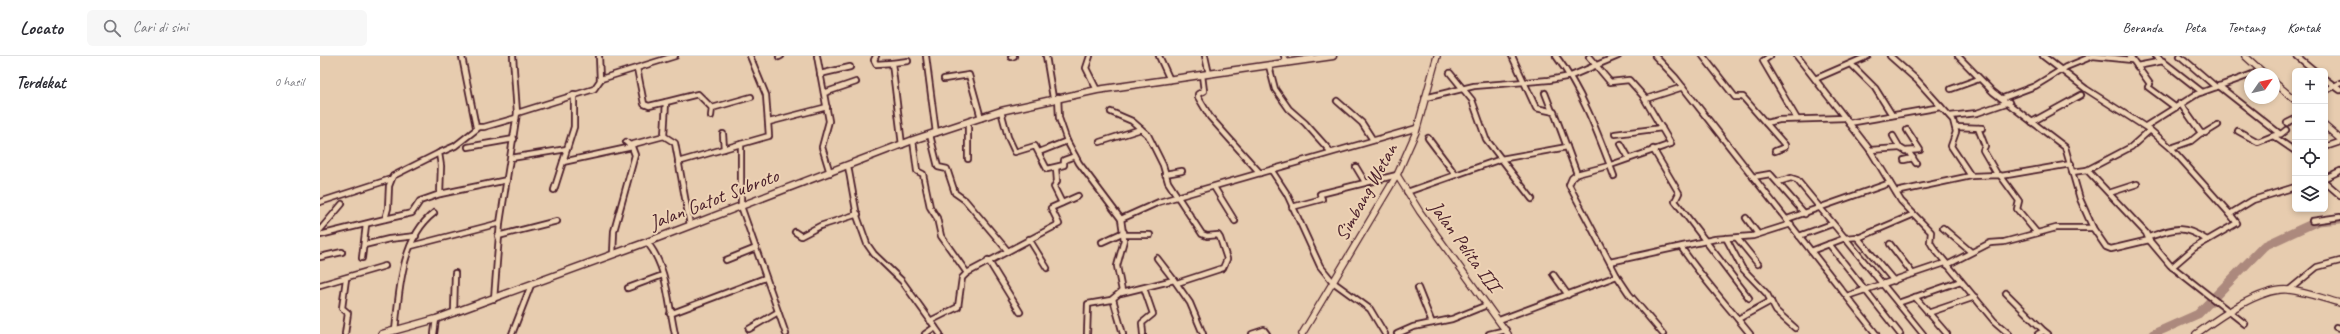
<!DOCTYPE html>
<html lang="id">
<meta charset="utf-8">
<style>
:root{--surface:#fff;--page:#f7f7f7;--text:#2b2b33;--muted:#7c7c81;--line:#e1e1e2}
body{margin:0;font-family:Caveat,sans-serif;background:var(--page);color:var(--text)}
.controls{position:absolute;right:12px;top:12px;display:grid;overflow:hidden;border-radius:6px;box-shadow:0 2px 6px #0003}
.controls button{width:36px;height:36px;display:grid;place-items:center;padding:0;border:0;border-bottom:1px solid var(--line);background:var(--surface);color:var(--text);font:20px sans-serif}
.compass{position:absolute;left:1924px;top:12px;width:36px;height:36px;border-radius:50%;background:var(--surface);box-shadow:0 2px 6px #0003;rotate:56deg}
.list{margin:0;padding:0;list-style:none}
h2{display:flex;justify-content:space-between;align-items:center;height:52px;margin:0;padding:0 16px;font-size:17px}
h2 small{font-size:13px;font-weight:400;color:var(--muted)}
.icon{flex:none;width:22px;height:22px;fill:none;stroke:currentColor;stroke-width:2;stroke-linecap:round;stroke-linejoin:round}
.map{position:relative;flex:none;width:2020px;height:278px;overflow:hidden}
header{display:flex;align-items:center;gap:24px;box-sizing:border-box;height:56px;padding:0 20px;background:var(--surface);border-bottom:1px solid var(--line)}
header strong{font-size:19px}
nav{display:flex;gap:22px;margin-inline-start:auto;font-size:14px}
.search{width:280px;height:36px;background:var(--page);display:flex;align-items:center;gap:10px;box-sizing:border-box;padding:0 14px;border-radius:6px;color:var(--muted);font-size:15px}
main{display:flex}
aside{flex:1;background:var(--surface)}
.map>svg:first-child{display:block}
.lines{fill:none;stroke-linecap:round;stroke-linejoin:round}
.river{stroke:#ac897d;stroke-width:9}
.minor-casing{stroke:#4a1f2b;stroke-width:8}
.tertiary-casing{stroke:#4a1f2b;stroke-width:8}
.secondary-casing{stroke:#4a1f2b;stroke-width:9}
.minor{stroke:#eed3b5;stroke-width:4.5}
.tertiary{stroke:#eed3b5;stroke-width:5.5}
.secondary{stroke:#eed3b5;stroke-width:6}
.labels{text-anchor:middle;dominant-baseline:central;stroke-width:4;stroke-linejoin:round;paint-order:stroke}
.street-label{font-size:20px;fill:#4a1f2b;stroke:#eed3b5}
</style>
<header>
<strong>Locato</strong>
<div class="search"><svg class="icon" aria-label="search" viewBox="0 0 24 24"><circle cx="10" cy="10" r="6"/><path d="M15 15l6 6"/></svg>Cari di sini</div>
<nav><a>Beranda</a><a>Peta</a><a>Tentang</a><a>Kontak</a></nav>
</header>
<main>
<aside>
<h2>Terdekat<small>0 hasil</small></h2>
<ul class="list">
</ul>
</aside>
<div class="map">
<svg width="2020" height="278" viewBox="0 0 2020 278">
<rect width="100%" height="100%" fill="#e7ccaf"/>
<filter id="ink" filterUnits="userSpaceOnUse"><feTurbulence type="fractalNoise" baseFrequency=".025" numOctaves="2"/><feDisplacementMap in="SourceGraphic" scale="8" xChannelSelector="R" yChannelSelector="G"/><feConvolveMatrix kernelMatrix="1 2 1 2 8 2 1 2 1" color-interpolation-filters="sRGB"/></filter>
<g filter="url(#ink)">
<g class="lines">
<!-- river -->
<path class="river" d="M1833,278l45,-20 66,-68 54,-25 22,-2"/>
<!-- minor casing -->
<g class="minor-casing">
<g id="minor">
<path d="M279,0l1,24"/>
<path d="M430,0l16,39 3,41 -28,8v62l45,128"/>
<path d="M497,0l12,65 -7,26 8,26"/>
<path d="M556,0l-2,4 2,4 16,-1 10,82"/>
<path d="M606,0l10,77"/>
<path d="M726,0l7,42"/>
<path d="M770,0l-4,12 11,22"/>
<path d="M839,0l11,24"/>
<path d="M885,0l4,18"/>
<path d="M964,0l3,7"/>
<path d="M1192,0l24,52 18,4 23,62"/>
<path d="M1236,0c27,36 42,78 58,120"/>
<path d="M1335,0l20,21 201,257"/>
<path d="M1383,0l32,41h8l42,48v2l-10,4"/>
<path d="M1450,0l-7,5 34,58"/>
<path d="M1477,0l73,94 31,51 30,31 -1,10 3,5 61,74 15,13"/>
<path d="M1570,0l27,24 36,40 3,12 -5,14 20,30 -75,16"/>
<path d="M1638,0l35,36 72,55 15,52 13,29 13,19 5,2 38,-9 21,25 75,59"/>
<path d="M1723,0l43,33 64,41 -19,17 -44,23 59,63 3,7"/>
<path d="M1773,0l39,4"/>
<path d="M1810,0l20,28 -2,3 27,20"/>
<path d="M1836,0l46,36"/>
<path d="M1860,0l36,31"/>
<path d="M1977,0l18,15"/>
<path d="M142,1l14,70h8l32,-9"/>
<path d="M459,1l2,-1"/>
<path d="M691,1l3,-1"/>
<path d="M1269,1l21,25 19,-2 17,19 37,-12"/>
<path d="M572,7l16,-2"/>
<path d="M1531,8l24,24 17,27"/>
<path d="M949,10l6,23 14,20 16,14 25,28"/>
<path d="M1817,10l26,-5"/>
<path d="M317,12l7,36 5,2 17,-4 -2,34 11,7 15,82"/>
<path d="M1130,17l22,27 14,39 46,60"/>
<path d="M500,18l30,-7"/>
<path d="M1932,18l9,-3"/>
<path d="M882,19l2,16 -6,3v3l12,20 50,56"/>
<path d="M624,23l25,-4 12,43"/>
<path d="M1495,23l53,-23"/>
<path d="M2005,23l15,11"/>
<path d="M1899,30l61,48 -7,2 22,15"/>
<path d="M1631,33l28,-10"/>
<path d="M2005,35l15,-8"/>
<path d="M504,37l32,-11"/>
<path d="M1225,37l7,18"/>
<path d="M738,41l1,21 8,23 12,22 42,56 3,21 -7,26 5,25 -11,9 -23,4 -1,30"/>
<path d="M1105,42l49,-12 75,-6 22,-4 47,-20"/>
<path d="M1324,42l27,46 -63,22 -31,8 -5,4 -3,7 48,91 12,18 34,40"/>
<path d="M1683,42l32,-12 31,-19 27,-11"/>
<path d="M1017,45l25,22 11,17"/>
<path d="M346,46l32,-8 14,14 39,-11"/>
<path d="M1860,47l21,30h4l13,-8"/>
<path d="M681,55l7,26 7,15 20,-6 12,23 17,-4v-5l11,-4"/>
<path d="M791,56l21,9 16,14 15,30 5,17 34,52 5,2 11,-1 2,3 7,21 -4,9 -46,15"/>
<path d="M197,57l77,-24 7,-10 74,-23"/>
<path d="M391,60l1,-8"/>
<path d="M1630,60l27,-3 32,-11"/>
<path d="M449,66l58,-15"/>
<path d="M648,66v37"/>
<path d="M1712,66l49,-27"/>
<path d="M1446,67l13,-3 67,-2"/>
<path d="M1529,67l92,-16"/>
<path d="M1967,67l8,-4"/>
<path d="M1826,70l51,-32 53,-19"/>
<path d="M1635,71l27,1"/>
<path d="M158,72l-23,18 -16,7 2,13 -1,28 67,-14"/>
<path d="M1658,72l7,18 -2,4 14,24"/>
<path d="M1830,74l21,18 59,66"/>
<path d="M1918,75l20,11 15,-6"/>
<path d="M403,78l1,15"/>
<path d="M1295,78l47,-6"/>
<path d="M1961,78l5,-4"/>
<path d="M610,79l8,32 9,2 8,24 10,7 42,50"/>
<path d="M1108,82l27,36"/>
<path d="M593,84l4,31 6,3 7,33 7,11 4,18 26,37"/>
<path d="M780,86l41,-13"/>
<path d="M1301,88l8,14"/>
<path d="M310,89l34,-9"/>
<path d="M148,91l46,-8"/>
<path d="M2005,91l15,-5"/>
<path d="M1580,92l5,3 15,-1 -13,-20"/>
<path d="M1851,92l20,-7 10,-8"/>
<path d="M1333,93l26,44 -4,8 74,97"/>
<path d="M1550,94l30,-2 -7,-12"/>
<path d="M1588,95l8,12"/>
<path d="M719,96l28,-11"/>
<path d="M191,102l56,-9"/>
<path d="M1584,104l9,-2"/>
<path d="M243,106l69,-15"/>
<path d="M358,106l63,-18"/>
<path d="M528,110l9,50 10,28 7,10 28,27 38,53"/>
<path d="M1036,111l9,15"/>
<path d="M736,112l1,13 -3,6 8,16"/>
<path d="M952,115l15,23 33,72 13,16 37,27 15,25"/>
<path d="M1752,116l15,-2"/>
<path d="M845,118l17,-3"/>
<path d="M1651,120l29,-1 19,26 -2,8 20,24"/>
<path d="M1681,120l70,-12"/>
<path d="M1433,121l17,-3 35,40"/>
<path d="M2005,122l15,-7"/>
<path d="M1458,126l13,-4 6,2 48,58 12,-1 37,44"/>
<path d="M2005,126l15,13"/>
<path d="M894,131l21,34"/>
<path d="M234,134l20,-63v-33"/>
<path d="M1087,136l94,-33 66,-12"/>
<path d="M1789,137l28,-9"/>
<path d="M0,146l71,-23"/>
<path d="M972,151l30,-8 -2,-5 77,-19"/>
<path d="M1426,162l12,16"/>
<path d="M65,163l27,-6 8,-12 20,-7"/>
<path d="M801,163l38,-17 258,-74"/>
<path d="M1467,163l103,-36"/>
<path d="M1992,165l28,-4"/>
<path d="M1623,172l28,24"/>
<path d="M0,174l22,-26"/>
<path d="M475,176l6,4 19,-10 38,-12"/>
<path d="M0,179l65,-16 3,-11 1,-22 4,-10 46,-23"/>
<path d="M804,179h26"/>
<path d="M178,180l59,-15"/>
<path d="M1479,180l33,-12"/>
<path d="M1829,181c26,-9 33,-13 58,3"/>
<path d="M1406,182l16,30 25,26 9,17 19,17"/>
<path d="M1417,182l21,26"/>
<path d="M1538,182l54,-23"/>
<path d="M709,183l18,29"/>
<path d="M327,186c21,26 21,61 28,92"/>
<path d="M782,186l22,-10"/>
<path d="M1509,188l71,90"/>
<path d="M1570,188l23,30"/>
<path d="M44,189l25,-6 27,-3"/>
<path d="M91,190l89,-23"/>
<path d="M1361,191c21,31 46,58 69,87"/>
<path d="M1491,195l34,-13 78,96"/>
<path d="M293,198l1,-23 21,-76 -3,-8 -6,-5"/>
<path d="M0,201l22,-5"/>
<path d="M42,202l4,-33"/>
<path d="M837,202l17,22"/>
<path d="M406,204l30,-12"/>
<path d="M668,204l32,52"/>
<path d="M1290,206l105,-23 38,-3 38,-12"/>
<path d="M1627,209l43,-22 14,-1 52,-14h37"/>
<path d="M1852,211l22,-19 43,-25 -7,-9 23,-14 42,-13"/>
<path d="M1233,218l15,21"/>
<path d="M0,229l65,-19"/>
<path d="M308,232l35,-13"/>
<path d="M1098,232l14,35"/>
<path d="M1969,234l28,-23 23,-6"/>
<path d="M801,237l53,-13 16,23 13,31"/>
<path d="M1686,237l38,38"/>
<path d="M1527,240l98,-33"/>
<path d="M1595,241l32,37"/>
<path d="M174,243l6,-76 17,-110 -4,-57"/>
<path d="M793,243l10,35"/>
<path d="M1578,247l63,-22"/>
<path d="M134,257l1,-40"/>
<path d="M1608,257l47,-16"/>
<path d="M350,258l95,-36"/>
<path d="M1418,263l33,-18"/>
<path d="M1179,264l118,-44"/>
<path d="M610,265l28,-14 4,-29 5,-5 92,-49 -8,-16 27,-12"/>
<path d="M2016,271l4,1"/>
<path d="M429,273l29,-17"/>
<path d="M75,275c4,-38 6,-93 39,-118"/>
<path d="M25,278l3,-21 -6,-5 4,-29"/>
<path d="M114,278l2,-15"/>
<path d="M192,278l19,-49"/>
<path d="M605,278l10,-7"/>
<path d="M823,278l-1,-11 11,-9 -9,-26"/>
<path d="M932,278l12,-4 3,4"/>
<path d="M1077,278l16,-7 39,-8 35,-14"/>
<path d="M1169,278l17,-4"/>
<path d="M1718,278l6,-3 4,3"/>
</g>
</g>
<!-- tertiary casing -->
<g class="tertiary-casing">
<g id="tertiary">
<path d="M1925,0l20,18"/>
<path d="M1954,26l21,18"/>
<path d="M2005,70l15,13"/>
<path d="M1077,119l23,37 88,122"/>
<path d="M982,278l95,-159 19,-43 21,-76"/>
<path d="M1876,278c22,-16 65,-47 93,-44 17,2 35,9 51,13"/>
</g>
</g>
<!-- secondary casing -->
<g class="secondary-casing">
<path id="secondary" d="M62,278l54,-15 211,-77 266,-102 88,-29 96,-21 236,-34"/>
</g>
<!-- minor -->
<use href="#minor" class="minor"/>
<!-- tertiary -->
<use href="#tertiary" class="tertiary"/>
<!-- secondary -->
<use href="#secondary" class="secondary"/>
</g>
</g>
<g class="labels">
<!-- street labels -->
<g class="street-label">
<text transform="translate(1046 136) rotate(-61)">Simbang Wetan</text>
<text transform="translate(394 143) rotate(-21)">Jalan Gatot Subroto</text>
<text transform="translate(1145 190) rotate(54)">Jalan Pelita III</text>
</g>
</g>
</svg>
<div class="controls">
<button>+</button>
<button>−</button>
<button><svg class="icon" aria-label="locate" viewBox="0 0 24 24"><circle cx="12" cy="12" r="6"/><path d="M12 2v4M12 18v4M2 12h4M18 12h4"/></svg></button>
<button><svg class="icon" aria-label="layers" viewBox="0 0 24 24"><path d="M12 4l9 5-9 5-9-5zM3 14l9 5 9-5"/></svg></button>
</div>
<svg class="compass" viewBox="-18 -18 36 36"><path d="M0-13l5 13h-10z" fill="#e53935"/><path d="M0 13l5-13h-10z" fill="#7c7c81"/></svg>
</div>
</main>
